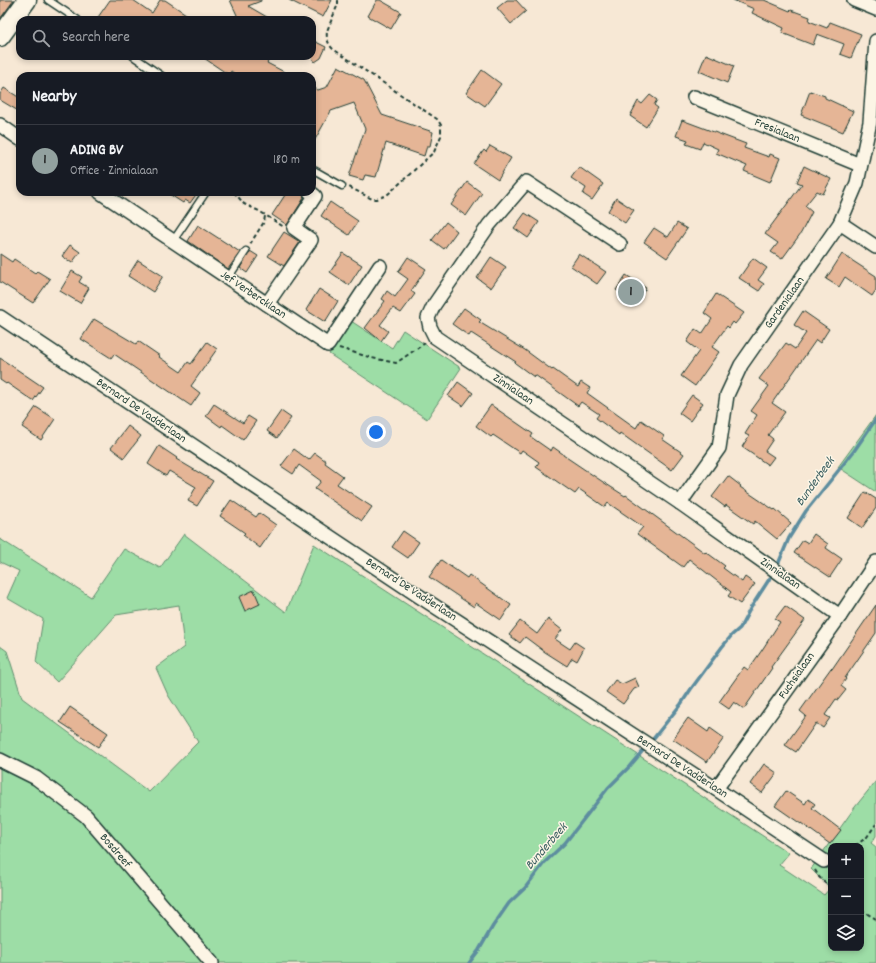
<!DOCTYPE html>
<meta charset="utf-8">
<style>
:root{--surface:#171b24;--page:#242831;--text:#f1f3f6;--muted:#9ea1a6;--line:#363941;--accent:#92a19f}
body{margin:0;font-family:Dekko,sans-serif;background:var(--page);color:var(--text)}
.controls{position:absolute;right:12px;bottom:12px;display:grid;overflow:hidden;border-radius:8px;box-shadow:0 2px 6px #0003}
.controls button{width:36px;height:36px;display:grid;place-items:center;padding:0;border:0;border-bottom:1px solid var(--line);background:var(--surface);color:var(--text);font:20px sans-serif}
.you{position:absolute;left:376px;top:432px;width:14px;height:14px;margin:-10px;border:3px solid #fff;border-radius:50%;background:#1a73e8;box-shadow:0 0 0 6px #1a73e833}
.badge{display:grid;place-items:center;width:26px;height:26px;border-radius:50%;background:var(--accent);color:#111;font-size:13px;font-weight:700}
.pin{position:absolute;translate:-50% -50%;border:2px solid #fff;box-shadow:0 1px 4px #0006}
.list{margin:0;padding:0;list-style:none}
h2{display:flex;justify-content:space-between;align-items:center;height:52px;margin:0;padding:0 16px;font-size:17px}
h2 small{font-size:13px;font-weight:400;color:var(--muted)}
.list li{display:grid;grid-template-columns:26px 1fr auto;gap:12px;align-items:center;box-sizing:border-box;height:72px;padding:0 16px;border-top:1px solid var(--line)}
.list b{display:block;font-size:15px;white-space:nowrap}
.list p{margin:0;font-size:13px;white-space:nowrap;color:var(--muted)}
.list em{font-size:13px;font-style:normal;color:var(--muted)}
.icon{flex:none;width:22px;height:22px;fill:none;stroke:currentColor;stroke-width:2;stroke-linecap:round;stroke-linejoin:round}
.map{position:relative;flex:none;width:876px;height:963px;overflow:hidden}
.search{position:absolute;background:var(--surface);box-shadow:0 2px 6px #0003;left:16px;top:16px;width:300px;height:44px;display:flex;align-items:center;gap:10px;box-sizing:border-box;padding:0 14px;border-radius:12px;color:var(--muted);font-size:15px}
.panel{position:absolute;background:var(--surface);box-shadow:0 2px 6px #0003;left:16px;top:72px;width:300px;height:124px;border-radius:12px}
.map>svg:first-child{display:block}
.green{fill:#9ddda6;stroke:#5e8d6d;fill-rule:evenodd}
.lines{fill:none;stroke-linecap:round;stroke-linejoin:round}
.stream{stroke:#5d8d9f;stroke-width:3.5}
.building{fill:#e5b596;stroke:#1f3d34}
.lane-casing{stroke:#1f3d34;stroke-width:9}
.street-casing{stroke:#1f3d34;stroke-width:16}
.secondary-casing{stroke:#1f3d34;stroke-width:21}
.path{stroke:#1f3d34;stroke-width:2;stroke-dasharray:4 3;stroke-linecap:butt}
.lane{stroke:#fcf5e5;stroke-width:6}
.street{stroke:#fcf5e5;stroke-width:13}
.secondary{stroke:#fcf5e5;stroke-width:18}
.labels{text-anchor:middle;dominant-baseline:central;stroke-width:3;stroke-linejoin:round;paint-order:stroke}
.street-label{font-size:12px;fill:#1f3d34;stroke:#fcf5e5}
.water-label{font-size:13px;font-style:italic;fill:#395e60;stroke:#fcf5e5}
</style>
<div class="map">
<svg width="876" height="963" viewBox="0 0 876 963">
<rect width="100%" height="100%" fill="#f7e8d5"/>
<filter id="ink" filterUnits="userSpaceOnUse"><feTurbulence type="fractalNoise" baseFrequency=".025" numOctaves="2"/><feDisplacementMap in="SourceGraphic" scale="8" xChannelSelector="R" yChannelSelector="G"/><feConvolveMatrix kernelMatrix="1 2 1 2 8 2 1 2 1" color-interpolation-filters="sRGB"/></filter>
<g filter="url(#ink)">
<!-- green -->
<g class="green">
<path d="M351,321l41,27 11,-18 58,38 -34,51 -98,-65z"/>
<path d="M876,415v77l-38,-25z"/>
<path d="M184,534l102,78 28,-68 475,309 -10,12 45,30 6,-7 -19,-19 44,-62 21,-26v55l-5,7 5,4v116h-876v-317l7,5 15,47 127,94 49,-50 -30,-47 -12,-27 28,-21 -5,-42 -63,10 -59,67 -21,-20 7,-43 -36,-21 12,-27 -19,-9v-23l91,58 33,-48 36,19zM831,846h30v102h-30z"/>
</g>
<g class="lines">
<!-- stream -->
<g class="stream">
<path d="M779,562l10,-24 17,-27 48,-60 22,-32"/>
<path d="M653,739l28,-35 10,-15 31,-42 10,-12 8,-7 10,-19 20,-31"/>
<path d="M469,963l10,-13 14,-24 16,-23 16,-15 19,-25 21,-20 43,-55 21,-21 16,-19"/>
</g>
</g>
<!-- building -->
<g class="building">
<path d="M0,0h14l-14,19z"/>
<path d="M110,0h23l19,13 8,-13h5l30,20h-99z"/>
<path d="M230,0h31v1l-13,5 24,14h-39l4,-5z"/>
<path d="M289,0h43l-9,17z"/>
<path d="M377,0h3l21,12 -10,17 -23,-13z"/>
<path d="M507,0h9l10,11 -15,13 -14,-16z"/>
<path d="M733,0h31l26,11 1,-1 19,7 -1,4 18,7 3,-6 31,12 -10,24 -11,-4 4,-10 -27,-10 -4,11 -31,-12 2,-5 -32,-15 2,-4z"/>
<path d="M312,40l14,7 -5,11 -6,4 -3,-4z"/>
<path d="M706,54l28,12 -7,17 -28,-12z"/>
<path d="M201,56h71l-5,7 25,13h-54l-7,-5 -2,4z"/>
<path d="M338,66l26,14 18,35 51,17 -3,14h-3l-3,10 -38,-13 -10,34 -11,-2 -2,5 -14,-4 16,-47 -11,-26 -23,8 -19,34v-58l6,3 9,-3z"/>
<path d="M482,70l19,14 -16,22 -19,-13z"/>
<path d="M4,88l16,10v14l-20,-12v-6z"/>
<path d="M810,91l15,5v2l28,13 -10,21 -42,-17z"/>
<path d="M650,95l7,5 -3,5 4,3 -12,19 -16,-11 8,-15 4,3z"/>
<path d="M682,120l64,24 -2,4 25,9 1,-3 10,4 -10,24 -26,-11 3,-5 -31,-13 2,-4 -15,-7 -3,7 -14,-5 2,-4 -12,-4z"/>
<path d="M490,146l21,12 -13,22 -24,-16 10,-14 2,2z"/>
<path d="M804,166l27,13 -8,15 -6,-3 -12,15 7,6 -11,21 -19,26 -11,-7 7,-9 -13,-9 37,-50 -5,-2z"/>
<path d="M579,167l24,17 -11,16 -9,-6 3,-6 -15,-10z"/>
<path d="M467,182l15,11 -16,23 -15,-11z"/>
<path d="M166,192h32l-8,11 -5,-3 -2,3z"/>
<path d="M287,192h15l2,6 -17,27 -15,-10z"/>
<path d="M616,198l18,12 -9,13 -17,-12z"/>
<path d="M330,202l28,19 -9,14 -28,-19z"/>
<path d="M525,213l14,9 -11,16 -14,-10z"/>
<path d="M446,222l11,9 -13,18 -12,-9z"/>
<path d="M677,223l10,6 -20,29 -23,-16 10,-14 14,9z"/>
<path d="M198,225l42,27 -12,17 -40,-28z"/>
<path d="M284,232l16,10 -16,24 -16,-10z"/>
<path d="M70,245l10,7 -8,11 -10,-7z"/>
<path d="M250,251l8,5 -11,17 -7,-5z"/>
<path d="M343,253l19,12 -13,20 -19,-13z"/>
<path d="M0,254l12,8 2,-3 21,14 2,-2 13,8 -17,24 -33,-21z"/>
<path d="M579,254l27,18 -9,12 -26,-18z"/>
<path d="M842,254l34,22v14l-4,6 -27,-19 -6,10 -13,-8z"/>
<path d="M408,257l18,12 -15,22 4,3 -14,19 -8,-5 -13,17 8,6 -7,10 -16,-13 20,-27 -3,-2 5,-8 8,6 13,-18 -10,-7z"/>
<path d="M491,257l15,10 -15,21 -14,-10z"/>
<path d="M753,258l14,10 -9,12 6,4 -5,7 -20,-13z"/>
<path d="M138,260l25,16 -10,16 -25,-16z"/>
<path d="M72,271l10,6 -3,5 10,6 -9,15 -20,-12z"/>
<path d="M626,275l20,13 -10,15 -20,-13z"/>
<path d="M319,289l19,12 -13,21 -19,-12z"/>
<path d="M716,294l28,19 -9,11 -2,-2 -4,6 -2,-2 -15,21 7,5 -24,34 -14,-10 18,-25 -12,-9 8,-13 7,5 10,-15 -8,-6z"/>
<path d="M464,308l17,12 -2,2 46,28 27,20 1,-1 25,18 3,-5 9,6 -3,5 49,35 5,-8 23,16 -2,3 22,15 -12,16 -52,-37 -1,2 -23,-17 3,-4 -18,-12 -3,4 -43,-31 -1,2 -19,-14 1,-1 -45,-29 -2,3 -17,-12z"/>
<path d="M803,311l26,18 -9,14 -4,-3 -44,63 13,9 -17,23 5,4 -8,12 9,6 -6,8 -26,-18 7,-11 -4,-2 12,-19 -6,-4 18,-25 -10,-7 27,-36 9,6 11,-16 -12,-8z"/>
<path d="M94,319l42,25 2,-3 22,15 -1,1 22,15 7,-10 3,2 16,-22 10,7 -26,37 9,7 -9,13 -77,-52 -3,4 -30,-19z"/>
<path d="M0,358l43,29 -10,14 -26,-18 -1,1 -6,-4z"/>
<path d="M458,382l15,11 -10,13 -15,-10z"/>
<path d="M692,395l11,8 -13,18 -11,-8z"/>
<path d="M214,404l29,19 5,-7 8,5 -13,19 -21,-15 -1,2 -15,-11z"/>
<path d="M491,405l42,29 -2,3 20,14 2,-4 10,7v1l40,27 22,14 1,-1 79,58 1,-1 19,14 -2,2 19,14 3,-5 10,7 -15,20 -12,-8 3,-4 -42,-33 -6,8 -46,-33 6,-7 -35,-24 -3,4 -26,-18 -4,5 -39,-27 3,-5 -17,-12 -2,3 -27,-18 -2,2 -15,-11z"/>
<path d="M36,407l19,12 -14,21 -19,-13z"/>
<path d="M281,411l10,7 -14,20 -10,-7z"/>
<path d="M128,426l13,10 -17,22 -13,-10z"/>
<path d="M159,446l18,12 -1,1 37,22 -16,25 -9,-5 8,-14 -27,-16 -3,5 -18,-12z"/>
<path d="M294,449l15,11 6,-7 11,8 -1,2 18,13 -6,8 35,23 -10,14 -47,-32 6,-8 -22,-16 -6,9 -12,-8z"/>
<path d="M728,476l13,10 -1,1 34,23 1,-1 16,14 -14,16 -22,-18 -2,3 -27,-19 -1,2 -13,-10z"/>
<path d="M865,492l11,7v9l-14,20 -14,-10z"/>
<path d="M231,500l25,17 3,-4 17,12 -16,23 -17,-13 2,-2 -25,-17z"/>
<path d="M403,531l16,11 -11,16 -16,-11z"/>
<path d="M814,534l14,10 -2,4 16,11 -12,18 -36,-24 9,-13 5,3z"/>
<path d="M441,560l26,18 2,-3 42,30 -10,15 -25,-17 -2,4 -45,-30z"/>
<path d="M254,590l6,14 -15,7 -6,-14z"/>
<path d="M876,605v28l-31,45 1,1 -5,7 5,4 -8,10 -2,-1 -11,16 5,3 -7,10 -7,-5 -20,29 -11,-7 21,-29 -6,-5 31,-43 1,1z"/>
<path d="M785,606l20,14 -34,47 1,1 -28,41 -10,-7 -5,7 -10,-7 25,-35 4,3 14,-20 18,-28 -5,-3z"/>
<path d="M548,619l14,11 -7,9 15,10 5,-7 9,6 -7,13 -5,-3 -5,8 -22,-14 -20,-15 -5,6 -11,-8 11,-14 17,13z"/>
<path d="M635,678l4,9 -5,2 -11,15 -17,-12 9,-12 7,4z"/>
<path d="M70,707l38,26 -10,14 -38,-25z"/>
<path d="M688,718l20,14 2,-4 14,10 -17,24 -34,-23z"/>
<path d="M764,764l13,9 -15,20 -12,-9z"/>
<path d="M786,791l19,13 3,-5 7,5 -3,4 29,22 -11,14 -29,-21v1l-26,-18z"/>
</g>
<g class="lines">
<!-- lane casing -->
<g class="lane-casing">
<g id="lane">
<path d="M48,0l30,20"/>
<path d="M133,56l29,20"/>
<path d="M312,169l30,17"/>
<path d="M173,241l33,-49"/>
<path d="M228,278l18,-27"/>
</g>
</g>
<!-- street casing -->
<g class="street-casing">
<g id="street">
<path d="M854,0l22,9"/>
<path d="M694,97l166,68"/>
<path d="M0,125l20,14"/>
<path d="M100,192l228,153 52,-79"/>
<path d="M840,223l36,24"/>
<path d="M620,244l-94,-62 -37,43 -55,80 -6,13 2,9 5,10 245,166 160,113"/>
<path d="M267,304l44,-64 -17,-12 21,-32 -5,-4"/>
<path d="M0,317l419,279 297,193 108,72"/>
<path d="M680,503l39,-55 8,-53 14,-30 99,-142 17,-40 13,-61 6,-81"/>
<path d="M0,760l36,18 50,38 126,147"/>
<path d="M716,789l124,-173 36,-54"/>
</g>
</g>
<!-- secondary casing -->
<g class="secondary-casing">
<path id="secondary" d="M0,37l27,-37"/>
</g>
<!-- path -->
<g class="path">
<path d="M338,0v4l-11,27c-1,7 1,13 6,18l104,70 4,6v11l-7,16 -47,43 -10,4h-5l-23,-12"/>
<path d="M234,192l10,12 15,7 25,16"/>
<path d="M250,244l14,-22 1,-6"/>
<path d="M339,348l33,10 24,5 29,-20"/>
<path d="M855,846l12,-9 9,-13"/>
<path d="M815,870l4,7 12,12"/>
<path d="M861,910l15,9"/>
</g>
<!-- lane -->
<use href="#lane" class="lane"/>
<!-- street -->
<use href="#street" class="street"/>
<!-- secondary -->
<use href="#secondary" class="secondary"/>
</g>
</g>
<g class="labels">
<!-- street labels -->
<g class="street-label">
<text transform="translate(777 131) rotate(22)">Fresialaan</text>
<text transform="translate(253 295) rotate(34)">Jef Verbercklaan</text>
<text transform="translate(785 303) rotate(-55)">Gardenialaan</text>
<text transform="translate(513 390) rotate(34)">Zinnialaan</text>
<text transform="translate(141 411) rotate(34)">Bernard De Vadderlaan</text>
<text transform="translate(780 574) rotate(35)">Zinnialaan</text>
<text transform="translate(411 590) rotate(33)">Bernard De Vadderlaan</text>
<text transform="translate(797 676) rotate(-55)">Fuchsialaan</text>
<text transform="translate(682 767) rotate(33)">Bernard De Vadderlaan</text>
<text transform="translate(115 851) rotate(49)">Bosdreef</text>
</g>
<!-- water labels -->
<g class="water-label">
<text transform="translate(816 482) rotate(-54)">Bunderbeek</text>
<text transform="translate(547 847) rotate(-49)">Bunderbeek</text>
</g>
</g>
</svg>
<div class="controls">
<button>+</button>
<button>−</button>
<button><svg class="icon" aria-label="layers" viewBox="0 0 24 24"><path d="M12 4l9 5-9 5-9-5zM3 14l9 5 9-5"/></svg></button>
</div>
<div class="you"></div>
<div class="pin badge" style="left:631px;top:292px">1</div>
<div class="search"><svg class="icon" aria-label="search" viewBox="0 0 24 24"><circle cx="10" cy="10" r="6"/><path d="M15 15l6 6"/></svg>Search here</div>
<section class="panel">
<h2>Nearby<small></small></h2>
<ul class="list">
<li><span class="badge">1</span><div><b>ADING BV</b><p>Office · Zinnialaan</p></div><em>180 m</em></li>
</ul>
</section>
</div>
